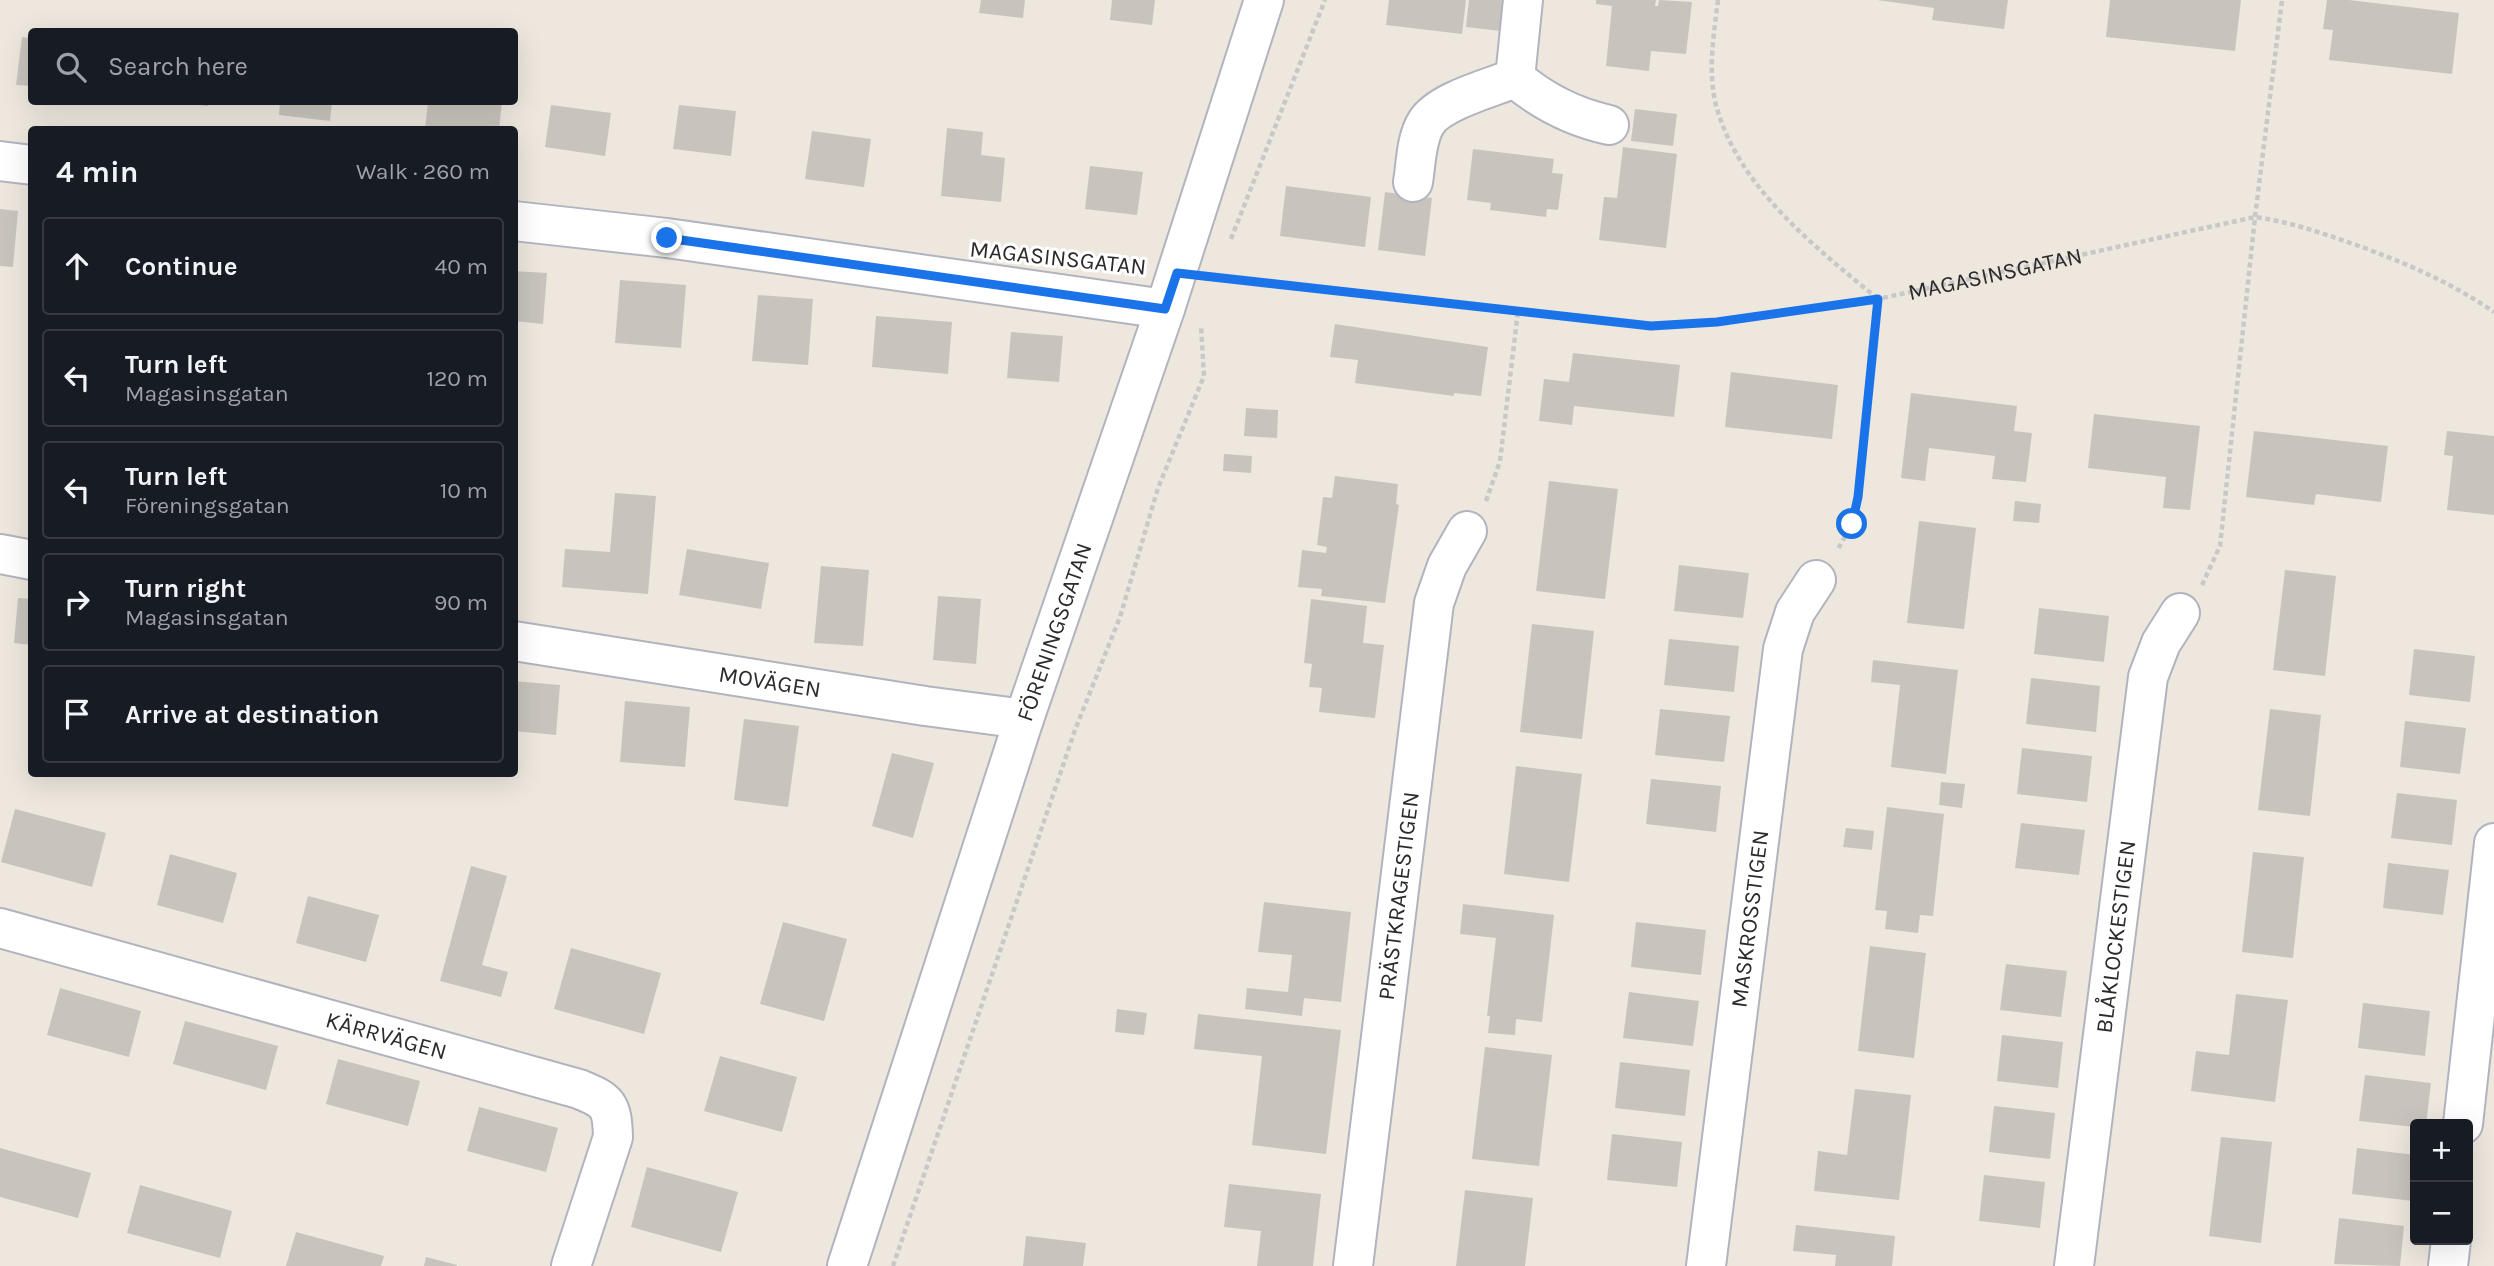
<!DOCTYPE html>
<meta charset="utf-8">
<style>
:root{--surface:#171b24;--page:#242831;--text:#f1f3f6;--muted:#9ea1a6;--line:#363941}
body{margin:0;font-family:Karla,sans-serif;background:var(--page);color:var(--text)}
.controls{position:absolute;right:21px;bottom:21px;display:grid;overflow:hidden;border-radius:7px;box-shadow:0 7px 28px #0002}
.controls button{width:63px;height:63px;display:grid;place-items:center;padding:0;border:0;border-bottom:2px solid var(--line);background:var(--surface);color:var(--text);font:35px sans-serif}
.stop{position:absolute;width:21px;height:21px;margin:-16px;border:5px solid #1a73e8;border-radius:50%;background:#fff}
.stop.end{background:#1a73e8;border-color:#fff;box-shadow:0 2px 7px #0008}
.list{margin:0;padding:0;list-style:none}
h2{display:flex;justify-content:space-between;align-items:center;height:91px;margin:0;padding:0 28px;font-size:30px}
h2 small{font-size:23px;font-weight:400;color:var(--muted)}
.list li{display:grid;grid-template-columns:46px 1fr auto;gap:21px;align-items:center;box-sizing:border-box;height:98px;margin:0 14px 14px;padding:0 14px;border:2px solid var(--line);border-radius:7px}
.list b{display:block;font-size:26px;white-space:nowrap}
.list p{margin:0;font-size:23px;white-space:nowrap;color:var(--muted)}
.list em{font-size:23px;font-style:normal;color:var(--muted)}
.icon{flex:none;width:38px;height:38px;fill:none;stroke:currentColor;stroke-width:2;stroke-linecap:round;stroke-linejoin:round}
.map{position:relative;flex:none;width:2494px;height:1266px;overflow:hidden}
.search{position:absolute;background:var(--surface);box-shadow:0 7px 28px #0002;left:28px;top:28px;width:490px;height:77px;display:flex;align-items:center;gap:18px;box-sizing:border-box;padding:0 24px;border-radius:7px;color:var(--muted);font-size:26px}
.panel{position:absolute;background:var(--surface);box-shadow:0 7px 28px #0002;left:28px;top:126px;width:490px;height:651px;border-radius:7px}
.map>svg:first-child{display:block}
.building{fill:#c8c4bd}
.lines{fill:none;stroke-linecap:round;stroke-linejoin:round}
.minor-casing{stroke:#b1b4bf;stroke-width:42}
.path{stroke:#c8c8c8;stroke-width:4.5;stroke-dasharray:5 3.5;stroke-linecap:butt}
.minor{stroke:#fff;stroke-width:38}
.route{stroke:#1a73e8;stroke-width:9}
.labels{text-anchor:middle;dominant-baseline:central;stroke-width:6;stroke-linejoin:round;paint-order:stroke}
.street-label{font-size:23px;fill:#2b2b2b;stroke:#fff}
</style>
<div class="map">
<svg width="2494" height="1266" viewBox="0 0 2494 1266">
<rect width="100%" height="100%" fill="#ede7de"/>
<!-- building -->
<g class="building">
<path d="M981,0h44l-2,18 -44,-5z"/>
<path d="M1112,0h43l-3,25 -42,-5z"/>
<path d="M1389,0h77l-4,34 -76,-9z"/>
<path d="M1469,0h35l-3,31 -35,-4z"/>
<path d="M1596,0h60l-1,6h3l1,-6 33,2 -6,52 -35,-3 -2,20 -43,-5 6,-60 -16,-2z"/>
<path d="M1877,0h131l-4,29 -72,-9 2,-12z"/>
<path d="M2110,0h131l-6,51 -129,-14z"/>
<path d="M2327,0h22l110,13 -7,61 -123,-14 4,-30 -10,-1z"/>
<path d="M22,37l10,1v48l-16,-1z"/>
<path d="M181,102h28l-1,4 -27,-3z"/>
<path d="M280,102h52l-2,19 -51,-6z"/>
<path d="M428,102h74l-3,28 -74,-1z"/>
<path d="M551,105l60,8 -6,43 -60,-9z"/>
<path d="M679,105l57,6 -5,45 -58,-7z"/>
<path d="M1635,109l42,5 -4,32 -42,-5z"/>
<path d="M947,128l36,4 -2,23 24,3 -4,44 -60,-6z"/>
<path d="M812,131l59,8 -7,48 -59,-8z"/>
<path d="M1623,147l54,7 -11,94 -67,-8 5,-43 13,1z"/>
<path d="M1473,149l81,10 -2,14 11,1 -5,36 -11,-1 -1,8 -56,-7 1,-7 -24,-3z"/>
<path d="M1090,166l53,6 -6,43 -52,-6z"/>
<path d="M1286,186l85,11 -6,50 -85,-11z"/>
<path d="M1385,192l47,6 -7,58 -47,-6z"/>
<path d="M0,209l18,2 -5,56 -13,-1z"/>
<path d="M514,271l33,2 -4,51 -29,-3z"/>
<path d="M620,280l66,5 -5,63 -66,-5z"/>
<path d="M758,295l55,4 -5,66 -56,-4z"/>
<path d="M876,316l76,6 -4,52 -76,-7z"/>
<path d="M1335,324l153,23 -7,49 -27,-3v3l-99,-13 3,-23 -28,-3z"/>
<path d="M1011,332l52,4 -4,46 -52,-4z"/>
<path d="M1573,353l107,12 -6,52 -100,-11 -2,19 -33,-4 5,-42 25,3z"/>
<path d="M1731,372l107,13 -6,54 -107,-12z"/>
<path d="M1911,393l106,13 -3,25 18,2 -6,49 -34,-3 3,-23 -66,-8 -4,33 -24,-3z"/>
<path d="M1246,408l32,2 -1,28 -33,-2z"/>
<path d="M2094,414l106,12 -10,84 -27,-2 3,-31 -78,-9z"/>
<path d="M2254,431l134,15 -7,56 -65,-8 -2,11 -68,-8z"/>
<path d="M2447,431l47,5v79l-47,-5 6,-54 -9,-1z"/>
<path d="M1224,454l28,2 -1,17 -28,-2z"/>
<path d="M1335,476l63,8 -2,20 3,1 -14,98 -64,-7 1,-7 -24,-2 4,-37 24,3 1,-6 -10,-2 6,-48 9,1z"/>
<path d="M1549,481l69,8 -13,110 -69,-8z"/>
<path d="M615,493l41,3 -8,98 -86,-7 3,-38 45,3z"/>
<path d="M2015,501l26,3 -2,19 -26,-2z"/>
<path d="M1919,521l57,7 -12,101 -57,-6z"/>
<path d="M687,549l82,14 -8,46 -82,-14z"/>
<path d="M1679,565l70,8 -6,45 -69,-7z"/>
<path d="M821,566l48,4 -6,76 -49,-3z"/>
<path d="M2285,570l51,6 -11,100 -52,-6z"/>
<path d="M938,596l43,3 -5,65 -43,-4z"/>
<path d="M18,598l14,1v46l-18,-2z"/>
<path d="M1311,599l56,7 -4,37 21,2 -9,73 -56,-6 3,-24 -13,-1 3,-23 -8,-1z"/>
<path d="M2039,608l70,8 -5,46 -70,-8z"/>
<path d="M1532,624l62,7 -12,108 -62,-7z"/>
<path d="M1669,639l70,7 -5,46 -70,-7z"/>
<path d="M2414,649l61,7 -5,46 -61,-7z"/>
<path d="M1873,660l85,10 -12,104 -55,-7 9,-82 -29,-3z"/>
<path d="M2031,678l69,8 -4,46 -70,-8z"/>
<path d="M514,681l46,4 -4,50 -42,-4z"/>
<path d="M625,701l65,6 -5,60 -65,-5z"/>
<path d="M1660,709l70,7 -6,46 -69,-7z"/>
<path d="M2270,709l51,6 -11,101 -52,-6z"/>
<path d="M744,719l55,7 -11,81 -54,-7z"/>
<path d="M2405,721l61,7 -6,46 -60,-7z"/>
<path d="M2022,748l70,8 -5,46 -70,-8z"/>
<path d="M892,753l42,10 -21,75 -41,-12z"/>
<path d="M1516,766l66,8 -13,108 -65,-8z"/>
<path d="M1651,779l70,7 -5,46 -70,-8z"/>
<path d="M1941,782l24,2 -3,24 -23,-3z"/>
<path d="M2397,793l60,7 -5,45 -61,-7z"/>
<path d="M1887,807l57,7 -11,102 -13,-1 -2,18 -33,-4 2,-18 -12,-1z"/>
<path d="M15,809l91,24 -14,54 -91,-25z"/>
<path d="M2021,823l64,7 -6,45 -64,-7z"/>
<path d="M1846,828l28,3 -2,19 -29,-3z"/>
<path d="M2253,852l51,5 -11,101 -51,-6z"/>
<path d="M170,854l67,19 -14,50 -66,-18z"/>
<path d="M2388,863l61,7 -6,45 -60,-7z"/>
<path d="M471,866l36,10 -25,89 26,7 -7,25 -61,-16z"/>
<path d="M308,896l71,19 -13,47 -70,-19z"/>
<path d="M1264,902l87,10 -10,90 -37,-4 -2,18 -57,-7 2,-21 41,4 4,-37 -34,-3z"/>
<path d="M1463,904l91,11 -12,107 -26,-3 -1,16 -27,-2 2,-17h-3l9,-78 -36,-4z"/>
<path d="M783,922l64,17 -23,82 -64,-17z"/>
<path d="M1636,922l70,8 -5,45 -70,-8z"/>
<path d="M1870,946l56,7 -12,105 -56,-7z"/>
<path d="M571,948l90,25 -17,61 -90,-25z"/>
<path d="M2006,964l61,7 -6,46 -61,-7z"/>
<path d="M60,988l81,23 -12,46 -82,-22z"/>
<path d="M1629,992l70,9 -6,45 -70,-8z"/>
<path d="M2236,994l52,6 -13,102 -84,-11 5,-40 33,4z"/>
<path d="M2363,1003l67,8 -5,45 -67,-8z"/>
<path d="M1117,1009l30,4 -3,22 -29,-3z"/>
<path d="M1198,1014l143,16 -15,124 -74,-9 10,-89 -68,-7z"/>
<path d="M185,1021l93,25 -12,44 -93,-26z"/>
<path d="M2002,1035l61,7 -5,46 -61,-7z"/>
<path d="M1485,1047l67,8 -13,111 -67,-7z"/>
<path d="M720,1056l77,21 -15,55 -78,-21z"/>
<path d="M338,1059l82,22 -12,45 -82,-22z"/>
<path d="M1620,1062l70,8 -5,46 -70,-8z"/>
<path d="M2365,1075l66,8 -5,41h-11v3l-56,-6z"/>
<path d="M1855,1089l56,6 -12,105 -85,-9 4,-40 29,4z"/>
<path d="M1994,1106l61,7 -5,46 -61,-7z"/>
<path d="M479,1107l79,21 -12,44 -79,-21z"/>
<path d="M1612,1134l70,8 -5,45 -70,-7z"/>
<path d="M2221,1137l51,5 -11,101 -52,-7z"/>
<path d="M0,1148l91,25 -13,45 -78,-21z"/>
<path d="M2357,1148l58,7 -2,46 -61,-7z"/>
<path d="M647,1167l91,25 -17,60 -90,-25z"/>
<path d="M1984,1175l61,7 -5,46 -61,-7z"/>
<path d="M1229,1184l92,10 -8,72h-56l4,-35 -37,-4z"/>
<path d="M140,1185l92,26 -12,47 -93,-25z"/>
<path d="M1465,1190l68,8 -8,68h-69z"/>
<path d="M2339,1218l65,8 -4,40 -66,-2z"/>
<path d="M1796,1225l99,11 -3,30h-57l1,-11 -43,-4z"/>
<path d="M296,1232l88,24 -3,10h-95z"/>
<path d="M1026,1236l60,7 -3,23h-60z"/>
<path d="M426,1257l31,8v1h-33z"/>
</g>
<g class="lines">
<!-- minor casing -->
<g class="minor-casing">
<g id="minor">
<path d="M1515,78c28,24 58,39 94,47"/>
<path d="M0,161l32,4"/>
<path d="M1413,182c3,-18 3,-43 13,-59 13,-22 65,-35 89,-45l8,-78"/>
<path d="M514,221l153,17 498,71"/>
<path d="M0,554l32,6"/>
<path id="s2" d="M514,641l411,65 99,13"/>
<path id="s3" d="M0,928l579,161c29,12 33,15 34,48l-42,129"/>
<path d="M2463,1124l31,-281"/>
<path id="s4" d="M847,1266l177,-547 141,-410 99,-309"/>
<path id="s5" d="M1353,1266l81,-663 13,-37 20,-35"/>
<path id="s6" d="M1706,1266l77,-617 12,-37 21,-32"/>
<path id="s7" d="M2074,1266l74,-589 13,-34 19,-30"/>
<path d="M2448,1266l3,-26"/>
</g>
</g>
<!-- path -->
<g class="path">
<path d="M1718,0c-4,33 -10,68 -3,101 20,84 100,146 163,198l-20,198 -6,27 -15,27"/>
<path d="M1231,239l94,-239"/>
<path id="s1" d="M1216,278l435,48 28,-1 199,-26 377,-82c36,5 70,17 104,29 49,18 91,36 135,66"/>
<path d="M1486,501l14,-40 18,-150"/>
<path d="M2202,585l18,-39 35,-329 27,-217"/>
<path d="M893,1266l182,-536 45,-113 38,-129 46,-112 -3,-50"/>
</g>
<!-- minor -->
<use href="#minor" class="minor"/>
</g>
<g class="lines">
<!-- route -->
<path class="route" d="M667,238l498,71 12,-36 474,53 66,-4 161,-23 -20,198 -6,27"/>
</g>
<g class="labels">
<!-- street labels -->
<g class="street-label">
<text transform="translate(1058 258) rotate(6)">MAGASINSGATAN</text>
<text stroke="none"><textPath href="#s1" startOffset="786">MAGASINSGATAN</textPath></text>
<text stroke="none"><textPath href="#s4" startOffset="667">FÖRENINGSGATAN</textPath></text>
<text stroke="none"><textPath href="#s2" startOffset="259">MOVÄGEN</textPath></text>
<text stroke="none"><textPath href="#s5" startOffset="373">PRÄSTKRAGESTIGEN</textPath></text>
<text stroke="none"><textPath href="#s6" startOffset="350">MASKROSSTIGEN</textPath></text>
<text stroke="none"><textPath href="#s7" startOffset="332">BLÅKLOCKESTIGEN</textPath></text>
<text stroke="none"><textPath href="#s3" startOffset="401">KÄRRVÄGEN</textPath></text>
</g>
</g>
</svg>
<div class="controls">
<button>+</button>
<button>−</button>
</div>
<div class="stop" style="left:1852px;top:524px"></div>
<div class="stop end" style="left:667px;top:238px"></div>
<div class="search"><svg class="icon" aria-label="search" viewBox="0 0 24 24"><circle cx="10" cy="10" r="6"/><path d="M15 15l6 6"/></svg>Search here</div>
<section class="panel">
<h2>4 min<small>Walk · 260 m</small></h2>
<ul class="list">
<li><svg class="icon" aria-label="ahead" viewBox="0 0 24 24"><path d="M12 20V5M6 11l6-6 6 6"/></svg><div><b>Continue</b></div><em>40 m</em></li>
<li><svg class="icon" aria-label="left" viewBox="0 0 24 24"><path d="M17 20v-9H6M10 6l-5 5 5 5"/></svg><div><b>Turn left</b><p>Magasinsgatan</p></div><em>120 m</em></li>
<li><svg class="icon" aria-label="left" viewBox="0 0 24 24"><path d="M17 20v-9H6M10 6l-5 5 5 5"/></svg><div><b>Turn left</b><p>Föreningsgatan</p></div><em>10 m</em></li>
<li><svg class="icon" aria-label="right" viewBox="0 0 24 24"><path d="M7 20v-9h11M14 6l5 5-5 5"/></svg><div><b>Turn right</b><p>Magasinsgatan</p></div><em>90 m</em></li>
<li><svg class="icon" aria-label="arrive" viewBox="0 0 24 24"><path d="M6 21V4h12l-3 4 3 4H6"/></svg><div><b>Arrive at destination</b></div></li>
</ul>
</section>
</div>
